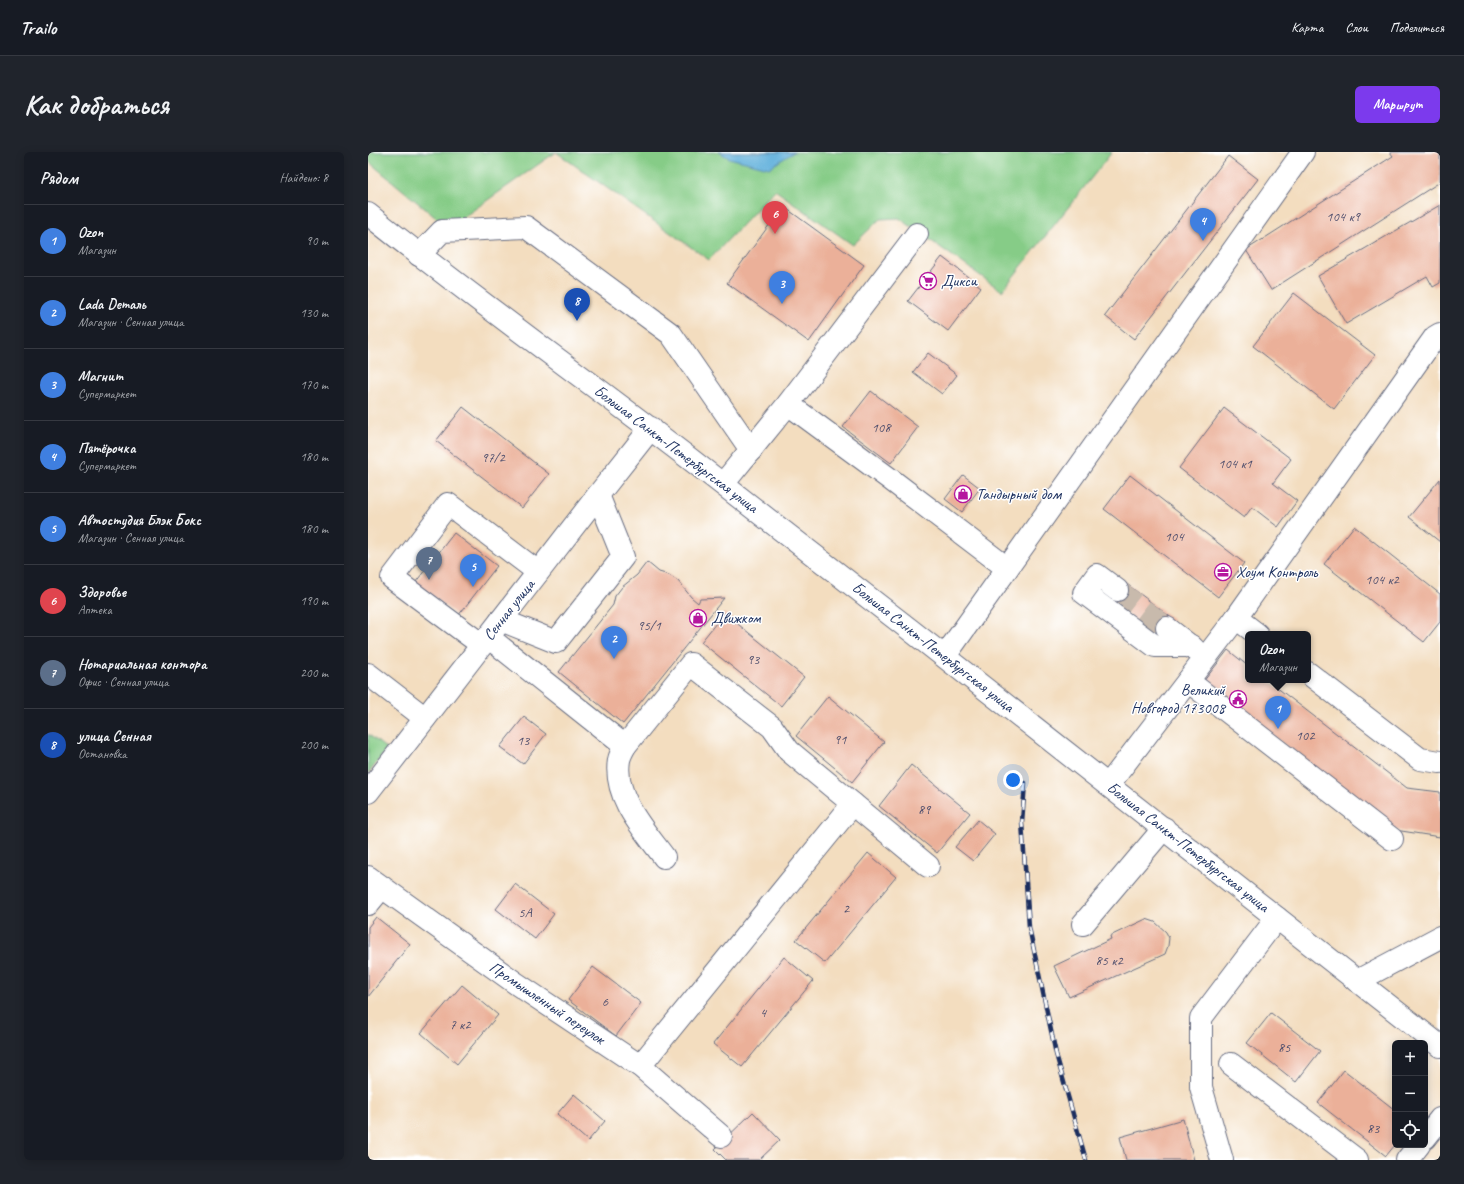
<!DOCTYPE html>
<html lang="ru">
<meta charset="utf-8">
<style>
:root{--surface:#171b24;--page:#20242c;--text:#f1f3f6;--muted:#9ea1a6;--line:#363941;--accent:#7c3aed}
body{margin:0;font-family:Caveat,sans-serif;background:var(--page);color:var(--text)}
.controls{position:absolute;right:12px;bottom:12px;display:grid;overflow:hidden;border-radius:6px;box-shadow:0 2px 10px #0003}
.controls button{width:36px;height:36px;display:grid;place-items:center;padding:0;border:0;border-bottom:1px solid var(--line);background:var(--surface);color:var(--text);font:20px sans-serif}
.you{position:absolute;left:645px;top:628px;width:14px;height:14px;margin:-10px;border:3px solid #fff;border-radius:50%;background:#1a73e8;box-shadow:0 0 0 6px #1a73e833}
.badge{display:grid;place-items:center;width:26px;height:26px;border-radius:50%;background:var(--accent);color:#fff;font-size:13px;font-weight:700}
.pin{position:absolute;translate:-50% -33px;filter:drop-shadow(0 1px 2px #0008)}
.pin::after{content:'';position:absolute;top:21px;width:14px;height:12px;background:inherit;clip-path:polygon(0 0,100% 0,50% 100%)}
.popup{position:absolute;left:877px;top:479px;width:66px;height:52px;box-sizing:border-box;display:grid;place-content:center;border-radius:6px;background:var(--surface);filter:drop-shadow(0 1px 3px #0005);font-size:13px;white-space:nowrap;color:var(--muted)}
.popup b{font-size:15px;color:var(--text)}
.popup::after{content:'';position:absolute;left:50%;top:100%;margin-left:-8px;border:8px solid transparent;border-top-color:var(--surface)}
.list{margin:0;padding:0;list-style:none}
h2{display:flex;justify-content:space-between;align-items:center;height:52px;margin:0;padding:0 16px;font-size:17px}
h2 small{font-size:13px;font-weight:400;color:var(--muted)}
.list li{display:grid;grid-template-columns:26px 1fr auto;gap:12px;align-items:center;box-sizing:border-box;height:72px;padding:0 16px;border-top:1px solid var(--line)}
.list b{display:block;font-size:15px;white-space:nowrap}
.list p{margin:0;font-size:13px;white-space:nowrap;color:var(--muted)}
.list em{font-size:13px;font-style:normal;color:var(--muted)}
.icon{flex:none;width:22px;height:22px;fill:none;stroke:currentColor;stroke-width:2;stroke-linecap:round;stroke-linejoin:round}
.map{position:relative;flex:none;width:1072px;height:1008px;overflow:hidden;border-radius:6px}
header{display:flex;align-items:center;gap:24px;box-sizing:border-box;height:56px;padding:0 20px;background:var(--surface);border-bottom:1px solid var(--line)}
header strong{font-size:19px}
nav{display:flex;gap:22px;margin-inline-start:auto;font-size:14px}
.intro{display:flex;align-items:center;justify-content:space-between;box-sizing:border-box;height:96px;padding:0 24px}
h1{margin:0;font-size:28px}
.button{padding:10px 18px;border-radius:6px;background:var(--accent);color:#fff;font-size:14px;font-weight:700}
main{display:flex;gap:24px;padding:0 24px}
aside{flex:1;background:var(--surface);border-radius:6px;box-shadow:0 2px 10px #0003}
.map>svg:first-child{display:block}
.green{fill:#86cc87;stroke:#507e72}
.water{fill:#61b0db;stroke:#3e709c}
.building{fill:#ebb099}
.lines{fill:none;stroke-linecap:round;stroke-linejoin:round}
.minor-tunnel{stroke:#c8baac;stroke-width:22;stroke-dasharray:22 11;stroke-linecap:butt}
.minor-casing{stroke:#676c80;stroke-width:24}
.major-casing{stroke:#676c80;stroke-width:24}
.minor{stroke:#fff;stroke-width:22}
.major{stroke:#fff;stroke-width:22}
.rail-casing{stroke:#1b2f5e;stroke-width:4.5}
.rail{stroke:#fff;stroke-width:3;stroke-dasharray:9;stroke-linecap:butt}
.labels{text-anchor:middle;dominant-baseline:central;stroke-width:3;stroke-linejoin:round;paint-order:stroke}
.number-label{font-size:14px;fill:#4f4f6d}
.poi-label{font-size:16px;fill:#1b2f5e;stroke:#fff;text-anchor:start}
.street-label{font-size:16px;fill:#1b2f5e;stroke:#fff}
</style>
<header>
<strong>Trailo</strong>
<nav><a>Карта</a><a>Слои</a><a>Поделиться</a></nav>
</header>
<div class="intro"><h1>Как добраться</h1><a class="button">Маршрут</a></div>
<main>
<aside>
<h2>Рядом<small>Найдено: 8</small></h2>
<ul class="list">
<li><span class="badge" style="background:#3f7fe0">1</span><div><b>Ozon</b><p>Магазин</p></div><em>90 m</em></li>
<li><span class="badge" style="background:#3f7fe0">2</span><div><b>Lada Dеталь</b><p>Магазин · Сенная улица</p></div><em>130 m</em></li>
<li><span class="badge" style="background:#3f7fe0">3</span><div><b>Магнит</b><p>Супермаркет</p></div><em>170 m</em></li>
<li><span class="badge" style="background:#3f7fe0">4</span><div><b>Пятёрочка</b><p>Супермаркет</p></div><em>180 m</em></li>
<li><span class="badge" style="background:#3f7fe0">5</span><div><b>Автостудия Блэк Бокс</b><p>Магазин · Сенная улица</p></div><em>180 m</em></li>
<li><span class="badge" style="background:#e0444e">6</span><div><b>Здоровье</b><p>Аптека</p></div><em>190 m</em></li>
<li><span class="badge" style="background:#5c6f8a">7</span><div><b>Нотариальная контора</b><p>Офис · Сенная улица</p></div><em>200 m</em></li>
<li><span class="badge" style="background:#1a4fb4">8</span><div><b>улица Сенная</b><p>Остановка</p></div><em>200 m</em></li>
</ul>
</aside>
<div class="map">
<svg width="1072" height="1008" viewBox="0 0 1072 1008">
<rect width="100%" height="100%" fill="#fff"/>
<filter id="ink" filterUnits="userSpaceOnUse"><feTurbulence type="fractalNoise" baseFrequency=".025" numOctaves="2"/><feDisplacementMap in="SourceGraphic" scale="8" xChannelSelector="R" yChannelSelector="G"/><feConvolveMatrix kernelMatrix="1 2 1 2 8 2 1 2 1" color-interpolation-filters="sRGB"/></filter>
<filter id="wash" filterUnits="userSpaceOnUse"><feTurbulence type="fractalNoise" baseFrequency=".012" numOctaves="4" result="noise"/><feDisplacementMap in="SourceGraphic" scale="16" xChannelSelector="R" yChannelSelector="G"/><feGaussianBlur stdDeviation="0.9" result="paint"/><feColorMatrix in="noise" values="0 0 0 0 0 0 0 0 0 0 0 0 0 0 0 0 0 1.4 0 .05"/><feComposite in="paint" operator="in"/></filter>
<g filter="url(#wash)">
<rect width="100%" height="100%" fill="#f3ddbf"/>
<!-- green -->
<g class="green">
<path d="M0,0h188l-108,76 -80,-67z"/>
<path d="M188,0h556l-110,139 -103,-73 -19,1 -27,26 -78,-55 -66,70z"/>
<path d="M0,582l19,15 -19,25z"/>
</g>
<!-- water -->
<path class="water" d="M351,0h75l-25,16 -40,-10z"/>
<g id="blocks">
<!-- building -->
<g class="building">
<path d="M1022,0h50v30l-169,108 -25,-40 147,-94z"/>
<path d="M860,4l30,23 -124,160 -29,-23z"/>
<path d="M1072,53v78l-7,4 -6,-11 -81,48 -28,-48z"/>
<path d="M415,54l81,59 -55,77 -82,-59z"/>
<path d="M574,105l39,30 -33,44 -40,-30z"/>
<path d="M926,141l81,62 -41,54 -81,-63z"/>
<path d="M560,201l29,22 -15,19 -29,-22z"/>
<path d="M503,239l47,36 -27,36 -48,-36z"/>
<path d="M95,255l86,67 -27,34 -86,-67z"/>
<path d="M856,256l67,51 -18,24 24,18 -19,26 -26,-20 -8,11 -65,-50z"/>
<path d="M595,323l17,13 -18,24 -17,-13z"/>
<path d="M762,323l114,88 -26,34 -114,-88z"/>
<path d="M1072,327v63l-31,-25z"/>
<path d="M986,374l86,68v28l-16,20 -100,-78z"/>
<path d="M86,381l43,33 -39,50 -43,-33z"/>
<path d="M279,410l12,10 10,3 9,6 13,16 7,6 2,-4 24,-1 -101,126 -64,-52 54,-67 2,-9 7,-9 15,-12z"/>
<path d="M755,429l50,38 -14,19 -50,-38z"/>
<path d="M356,461l80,64 -23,29 -80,-64z"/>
<path d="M860,498l20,16v14h19l140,108 33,4v45l-45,-7 -192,-148z"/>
<path d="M460,544l56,46 -32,40 -56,-46z"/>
<path d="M156,565l22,17 -23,30 -23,-17z"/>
<path d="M543,613l59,48 -33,40 -58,-47z"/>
<path d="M610,668l17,14 -22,27 -18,-14z"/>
<path d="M500,701l28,24 -71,86 -29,-23z"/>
<path d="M147,732l39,30 -19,25 -39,-30z"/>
<path d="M8,765l34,27 -42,53v-70z"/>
<path d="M778,767l9,3 11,10 3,6 -1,8 -3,8 -96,43 -15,-31 57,-27 -1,-3z"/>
<path d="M416,805l29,24 -71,86 -29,-23z"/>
<path d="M225,815l48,36 -25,33 -48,-36z"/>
<path d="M94,833l36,30 -41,49 -36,-31z"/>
<path d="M903,861l49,38 -24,31 -49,-39z"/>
<path d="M976,918l51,40v35l-9,11 -68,-53z"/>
<path d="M206,942l31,27 -17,20 -31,-27z"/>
<path d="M385,960l27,28 -21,20h-33l-11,-11z"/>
<path d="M815,967l11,41h-68l-6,-23z"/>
</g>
</g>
</g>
<g filter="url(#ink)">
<use href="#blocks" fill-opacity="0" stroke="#676c80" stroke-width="1"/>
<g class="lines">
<!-- minor-tunnel -->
<path class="minor-tunnel" d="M749,438l50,38"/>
<!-- minor casing -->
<g class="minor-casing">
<g id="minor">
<path d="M51,103l23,-24 84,-4 145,107 80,116"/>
<path d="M420,252l102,75 117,89"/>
<path d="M355,332l65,-80 129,-170"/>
<path d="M749,438l-20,-15 -13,18 71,53h36"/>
<path d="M868,466l21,16"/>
<path d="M133,468l55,22 67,-85 -25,-62"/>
<path d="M799,476l27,21"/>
<path d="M120,485l137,109 66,-82 81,63 17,24 139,115"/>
<path d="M114,493l-90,-67 56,-74 90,68"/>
<path d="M577,504l358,-504"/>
<path d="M940,521l112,86 20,3"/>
<path d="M0,522l57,44"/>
<path d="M820,529l204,158"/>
<path d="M257,594c-2,4 -5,9 -6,14 -6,37 25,70 45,97"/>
<path d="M741,632l127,-166 199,-281 5,-3"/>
<path d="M0,640l230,-297 53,-67"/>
<path d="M0,725l149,107 123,82 81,70"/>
<path d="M0,752l14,-17"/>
<path d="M715,772l81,-96"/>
<path d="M989,829l83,-44"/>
<path d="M863,912l126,96"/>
<path d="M272,914l213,-262"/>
<path d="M1057,986l15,-19"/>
<path d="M854,1008l-21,-73v-69l76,-100"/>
<path d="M1039,1008l12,-15"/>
</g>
</g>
<!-- major casing -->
<g class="major-casing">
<path id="major" d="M0,62c108,87 221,167 331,252 248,192 495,385 741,580"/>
</g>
<!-- minor -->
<use href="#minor" class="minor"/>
<!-- major -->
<use href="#major" class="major"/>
<!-- rail casing -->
<g class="rail-casing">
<path id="rail" d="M657,631l-3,39 7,105 27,127 30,106"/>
</g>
<!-- rail -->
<use href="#rail" class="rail"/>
</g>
</g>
<!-- icons -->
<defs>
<g id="supermarket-ring" transform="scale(0.9)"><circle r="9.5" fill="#fff" stroke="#b5179e" stroke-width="1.5"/><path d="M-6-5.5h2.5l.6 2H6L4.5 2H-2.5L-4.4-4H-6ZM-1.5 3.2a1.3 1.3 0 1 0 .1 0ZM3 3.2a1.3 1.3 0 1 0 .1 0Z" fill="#b5179e"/></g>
<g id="shop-ring" transform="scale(0.9)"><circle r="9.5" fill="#fff" stroke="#b5179e" stroke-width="1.5"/><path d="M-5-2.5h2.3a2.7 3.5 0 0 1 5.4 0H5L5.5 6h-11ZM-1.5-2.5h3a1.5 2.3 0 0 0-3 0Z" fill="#b5179e"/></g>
<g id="office-ring" transform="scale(0.9)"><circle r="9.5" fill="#fff" stroke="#b5179e" stroke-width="1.5"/><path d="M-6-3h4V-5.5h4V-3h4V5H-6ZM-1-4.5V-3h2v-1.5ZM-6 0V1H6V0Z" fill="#b5179e"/></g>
<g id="civic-ring" transform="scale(0.9)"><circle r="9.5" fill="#fff" stroke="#b5179e" stroke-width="1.5"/><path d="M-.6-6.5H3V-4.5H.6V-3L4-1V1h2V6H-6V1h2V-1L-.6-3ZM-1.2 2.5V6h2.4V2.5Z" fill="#b5179e"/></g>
</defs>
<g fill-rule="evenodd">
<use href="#supermarket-ring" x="560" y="129"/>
<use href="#shop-ring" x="595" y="342"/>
<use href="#office-ring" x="855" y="420"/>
<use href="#shop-ring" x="330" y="466"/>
<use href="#civic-ring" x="870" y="547"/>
</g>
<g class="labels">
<!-- number labels -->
<g class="number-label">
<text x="975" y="64">104 к9</text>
<text x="513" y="275">108</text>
<text x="125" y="305">97/2</text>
<text x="867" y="311">104 к1</text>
<text x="806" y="384">104</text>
<text x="1014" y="427">104 к2</text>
<text x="281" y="473">95/1</text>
<text x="385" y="507">93</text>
<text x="937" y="583">102</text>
<text x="472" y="587">91</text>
<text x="155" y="588">13</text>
<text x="556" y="657">89</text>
<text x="478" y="756">2</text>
<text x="157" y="760">5А</text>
<text x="741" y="808">85 к2</text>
<text x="237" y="849">6</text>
<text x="395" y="860">4</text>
<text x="92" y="872">7 к2</text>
<text x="916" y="895">85</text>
<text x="1005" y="976">83</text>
</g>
<!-- poi labels -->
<g class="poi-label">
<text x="573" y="129">Дикси</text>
<text x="608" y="342">Тандырный дом</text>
<text x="868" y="420">Хоум Контроль</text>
<text x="343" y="466">Движком</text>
<text x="857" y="538" text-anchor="end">Великий<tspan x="857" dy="18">Новгород 173008</tspan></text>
</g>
<!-- street labels -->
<g class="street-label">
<text transform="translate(308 297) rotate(37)">Большая Санкт-Петербургская улица</text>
<text transform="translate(141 458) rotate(-52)">Сенная улица</text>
<text transform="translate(565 495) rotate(38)">Большая Санкт-Петербургская улица</text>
<text transform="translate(820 695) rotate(38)">Большая Санкт-Петербургская улица</text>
<text transform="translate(179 851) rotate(34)">Промышленный переулок</text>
</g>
</g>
</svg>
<div class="controls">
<button>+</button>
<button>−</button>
<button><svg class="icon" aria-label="locate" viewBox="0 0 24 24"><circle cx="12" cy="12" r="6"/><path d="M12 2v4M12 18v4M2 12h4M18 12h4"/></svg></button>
</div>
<div class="you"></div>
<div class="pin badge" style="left:910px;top:577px;background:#3f7fe0">1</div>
<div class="popup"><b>Ozon</b>Магазин</div>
<div class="pin badge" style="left:246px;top:507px;background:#3f7fe0">2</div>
<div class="pin badge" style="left:414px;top:152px;background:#3f7fe0">3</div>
<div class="pin badge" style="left:835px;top:89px;background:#3f7fe0">4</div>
<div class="pin badge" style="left:105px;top:435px;background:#3f7fe0">5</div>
<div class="pin badge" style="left:407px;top:82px;background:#e0444e">6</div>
<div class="pin badge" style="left:61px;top:428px;background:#5c6f8a">7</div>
<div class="pin badge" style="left:209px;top:169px;background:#1a4fb4">8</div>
</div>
</main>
